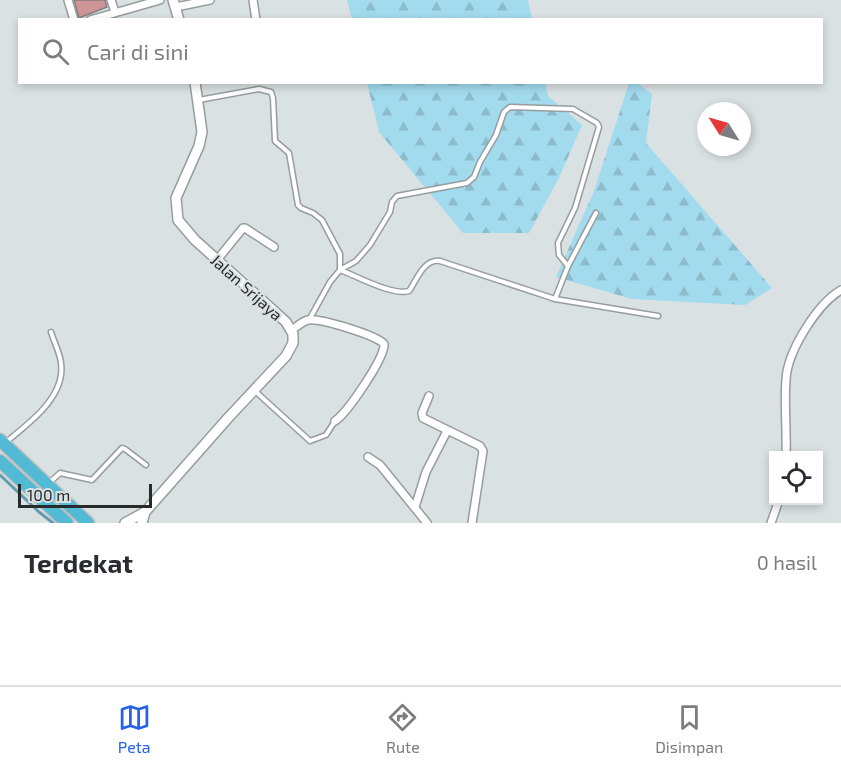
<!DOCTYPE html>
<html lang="id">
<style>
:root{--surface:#fff;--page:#f7f7f7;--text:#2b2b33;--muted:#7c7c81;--line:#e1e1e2;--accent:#2563eb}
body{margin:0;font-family:"Exo 2",sans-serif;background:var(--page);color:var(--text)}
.controls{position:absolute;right:18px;bottom:18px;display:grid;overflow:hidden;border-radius:0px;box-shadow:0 3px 9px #0003}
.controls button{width:54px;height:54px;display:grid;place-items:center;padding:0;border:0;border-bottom:2px solid var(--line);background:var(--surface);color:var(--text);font:30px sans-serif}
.compass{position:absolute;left:697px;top:102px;width:54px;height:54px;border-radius:50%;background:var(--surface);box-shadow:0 3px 9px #0003;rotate:307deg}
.scale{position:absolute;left:18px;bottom:15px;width:134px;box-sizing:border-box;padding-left:6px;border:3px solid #27292a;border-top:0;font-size:16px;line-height:21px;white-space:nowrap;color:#27292a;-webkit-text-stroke:4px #dae1e3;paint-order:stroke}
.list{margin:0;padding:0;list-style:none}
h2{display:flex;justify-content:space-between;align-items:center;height:78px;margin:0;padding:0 24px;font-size:26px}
h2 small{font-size:20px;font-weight:400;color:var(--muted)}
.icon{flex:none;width:33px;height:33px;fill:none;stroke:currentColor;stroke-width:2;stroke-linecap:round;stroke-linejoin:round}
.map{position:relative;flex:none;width:841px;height:523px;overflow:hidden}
.search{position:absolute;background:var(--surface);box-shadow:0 3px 9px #0003;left:18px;right:18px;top:18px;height:66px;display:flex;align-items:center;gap:15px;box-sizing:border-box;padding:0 21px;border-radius:0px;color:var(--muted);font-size:22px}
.sheet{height:162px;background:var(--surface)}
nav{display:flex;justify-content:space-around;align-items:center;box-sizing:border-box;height:84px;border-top:2px solid var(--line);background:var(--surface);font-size:16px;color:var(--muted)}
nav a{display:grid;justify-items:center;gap:3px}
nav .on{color:var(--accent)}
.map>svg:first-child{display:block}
.forest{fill:url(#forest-firs)}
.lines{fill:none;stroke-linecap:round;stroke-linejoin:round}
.stream{stroke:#639cae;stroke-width:3}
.building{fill:#cc9697;stroke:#847e7e;stroke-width:1.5}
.service-casing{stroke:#979d9f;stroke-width:7}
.minor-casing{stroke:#979d9f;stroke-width:10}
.tertiary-casing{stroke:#979d9f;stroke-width:12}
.trunk-casing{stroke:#bebfbf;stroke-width:15}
.service{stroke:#fff;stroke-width:4}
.minor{stroke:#fff;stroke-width:7}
.tertiary{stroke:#fff;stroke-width:9}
.trunk{stroke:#53bad6;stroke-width:12}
.labels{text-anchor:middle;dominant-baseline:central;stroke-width:4.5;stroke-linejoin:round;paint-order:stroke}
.street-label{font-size:16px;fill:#27292a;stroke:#dae1e3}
</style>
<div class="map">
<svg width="841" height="523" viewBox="0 0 841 523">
<defs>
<pattern id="forest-firs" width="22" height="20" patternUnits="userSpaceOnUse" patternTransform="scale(1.5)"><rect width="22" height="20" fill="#a2dbee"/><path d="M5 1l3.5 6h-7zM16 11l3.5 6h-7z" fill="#8cbccc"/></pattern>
</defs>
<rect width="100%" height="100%" fill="#dae1e3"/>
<!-- forest -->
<g class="forest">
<path d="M347,0h181l4,19h-180z"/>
<path d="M367,83h178l3,13 34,29 -23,53 -30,55h-66l-84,-101z"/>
<path d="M629,83h8l15,11 -6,49 126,145 -27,17 -113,-6 -76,-22 38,-86z"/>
</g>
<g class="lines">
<!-- stream -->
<path class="stream" d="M0,475l39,37 14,11"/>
</g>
<!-- building -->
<path class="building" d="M74,0h31l2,7 -28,11z"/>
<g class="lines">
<!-- service casing -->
<g class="service-casing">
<g id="service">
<path d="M199,100l60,-11 12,3 2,6 2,43 14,12 9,52 3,3 12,5 9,7 18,34v16c17,6 52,26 69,21 8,-11 14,-32 31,-30l115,38 103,17"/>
<path d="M555,299l13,-33 28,-53"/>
<path d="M309,320l21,-38 10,-12 16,-9 14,-16 20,-33 2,-10 5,-6 70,-13 7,-6 6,-15 16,-27 8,-23 6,-5 63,2 24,14 2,4 -24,81 -17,35 1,12 9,11"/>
<path d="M255,391l55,50 16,-6 9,-14"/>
<path d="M6,442c22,-18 60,-45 55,-79 -1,-10 -7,-21 -10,-31"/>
<path d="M48,484l12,-11 32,7 30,-32 3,1 21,16"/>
</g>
</g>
<!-- minor casing -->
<g class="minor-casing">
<g id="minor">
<path d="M68,0l6,20"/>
<path d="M111,0l4,12"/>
<path d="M253,0l3,20"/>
<path d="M176,7l34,-7"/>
<path d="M90,20l70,-20"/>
<path d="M217,260l26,-32h2l29,19"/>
<path d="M292,330c4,-3 11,-9 16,-10 12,-2 68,15 76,24 1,14 -37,69 -49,77"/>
<path d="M429,396l-7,17 1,5 57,28 3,5 -11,72"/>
<path d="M786,455c1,-24 -2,-50 0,-75 1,-28 31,-76 55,-90"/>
<path d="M368,457l12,8 47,58"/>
<path d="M415,507l11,-35 21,-41"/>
<path d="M771,523l8,-23"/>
</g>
</g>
<!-- tertiary casing -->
<g class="tertiary-casing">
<g id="tertiary">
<path d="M173,0l6,20"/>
<path d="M125,523l20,-11"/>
<path d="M142,523l3,-11 83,-94 58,-62 7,-13v-9l-7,-12 -91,-82 -17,-20 -2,-22 23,-52 3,-14 -7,-50"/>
</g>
</g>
<!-- trunk casing -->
<g class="trunk-casing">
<g id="trunk">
<path d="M0,440l88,83"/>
<path d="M0,461l67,62"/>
</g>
</g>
<!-- service -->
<use href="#service" class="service"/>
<!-- minor -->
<use href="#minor" class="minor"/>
<!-- tertiary -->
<use href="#tertiary" class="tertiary"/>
<!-- trunk -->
<use href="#trunk" class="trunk"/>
</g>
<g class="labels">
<!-- street labels -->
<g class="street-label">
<text transform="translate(247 287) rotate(42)">Jalan Srijaya</text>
</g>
</g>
</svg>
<div class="controls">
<button><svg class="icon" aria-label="locate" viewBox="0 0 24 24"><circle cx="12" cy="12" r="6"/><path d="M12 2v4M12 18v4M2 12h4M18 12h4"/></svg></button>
</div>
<svg class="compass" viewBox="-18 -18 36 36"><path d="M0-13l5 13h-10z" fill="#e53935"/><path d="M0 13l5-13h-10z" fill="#7c7c81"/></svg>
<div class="scale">100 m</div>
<div class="search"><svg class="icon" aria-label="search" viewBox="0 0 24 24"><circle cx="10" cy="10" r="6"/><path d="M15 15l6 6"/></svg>Cari di sini</div>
</div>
<section class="sheet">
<h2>Terdekat<small>0 hasil</small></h2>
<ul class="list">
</ul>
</section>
<nav>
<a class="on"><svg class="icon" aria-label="map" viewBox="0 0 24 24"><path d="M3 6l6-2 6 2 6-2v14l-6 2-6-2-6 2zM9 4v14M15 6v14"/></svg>Peta</a>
<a><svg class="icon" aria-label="directions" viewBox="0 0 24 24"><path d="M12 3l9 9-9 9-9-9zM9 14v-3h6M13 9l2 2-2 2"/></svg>Rute</a>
<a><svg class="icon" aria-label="saved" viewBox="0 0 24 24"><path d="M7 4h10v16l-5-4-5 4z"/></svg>Disimpan</a>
</nav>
